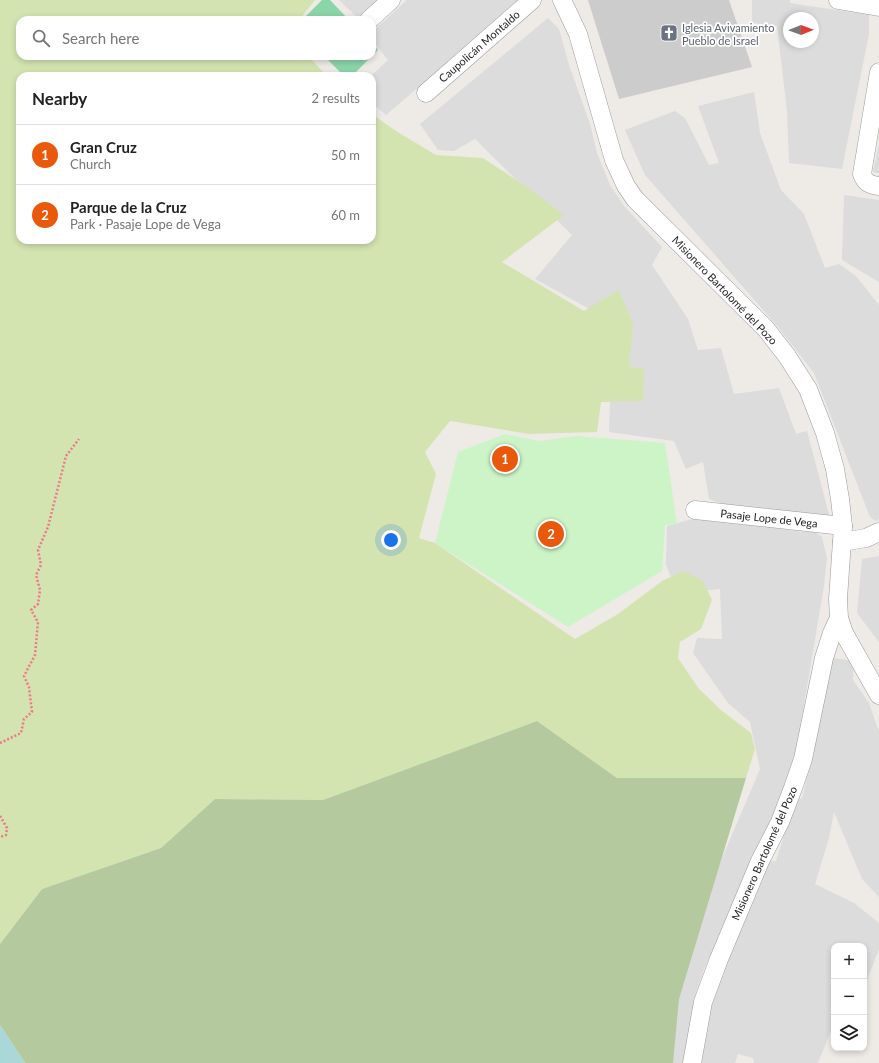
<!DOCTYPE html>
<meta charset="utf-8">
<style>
:root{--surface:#fff;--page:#f6f6f6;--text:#222;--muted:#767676;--line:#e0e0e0;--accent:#ea580c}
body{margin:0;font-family:Lato,sans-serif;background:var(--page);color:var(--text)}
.controls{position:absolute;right:12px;bottom:12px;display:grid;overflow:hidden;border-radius:8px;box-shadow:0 2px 6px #0003}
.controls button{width:36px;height:36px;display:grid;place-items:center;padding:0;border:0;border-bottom:1px solid var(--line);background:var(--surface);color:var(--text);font:20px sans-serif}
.compass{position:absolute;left:783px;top:12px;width:36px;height:36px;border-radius:50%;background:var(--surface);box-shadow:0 2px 6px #0003;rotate:89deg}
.you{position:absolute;left:391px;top:540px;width:14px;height:14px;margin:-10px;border:3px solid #fff;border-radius:50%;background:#1a73e8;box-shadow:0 0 0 6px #1a73e833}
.badge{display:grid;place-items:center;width:26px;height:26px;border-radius:50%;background:var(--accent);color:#fff;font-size:13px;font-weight:700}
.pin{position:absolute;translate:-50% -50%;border:2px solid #fff;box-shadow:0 1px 4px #0006}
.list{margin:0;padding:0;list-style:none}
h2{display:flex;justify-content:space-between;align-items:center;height:52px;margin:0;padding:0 16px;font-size:17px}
h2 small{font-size:13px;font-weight:400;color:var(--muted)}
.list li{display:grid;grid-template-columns:26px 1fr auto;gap:12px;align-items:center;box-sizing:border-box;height:60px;padding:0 16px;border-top:1px solid var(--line)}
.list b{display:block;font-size:15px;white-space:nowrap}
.list p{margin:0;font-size:13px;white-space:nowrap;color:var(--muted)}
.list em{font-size:13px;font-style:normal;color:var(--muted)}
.icon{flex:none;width:22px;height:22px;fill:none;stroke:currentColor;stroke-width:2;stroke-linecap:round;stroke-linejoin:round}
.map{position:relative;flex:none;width:879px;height:1063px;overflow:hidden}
.search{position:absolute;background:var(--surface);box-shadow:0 2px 6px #0003;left:16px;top:16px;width:360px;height:44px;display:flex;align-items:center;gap:10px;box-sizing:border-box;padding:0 14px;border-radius:12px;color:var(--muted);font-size:15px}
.panel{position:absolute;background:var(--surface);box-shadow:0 2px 6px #0003;left:16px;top:72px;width:360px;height:172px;border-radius:12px}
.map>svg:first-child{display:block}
.residential{fill:#dcdcdc;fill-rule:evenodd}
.religious{fill:#ccc}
.grass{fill:#d4e4b0}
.forest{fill:#b4ca9e}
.park{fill:#cdf4c7}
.pitch{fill:#8bd6a9}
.water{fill:#aad7d8}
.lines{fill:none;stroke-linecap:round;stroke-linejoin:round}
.street-casing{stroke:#9b9b9b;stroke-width:19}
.path{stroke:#ec7985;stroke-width:2.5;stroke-dasharray:2 2;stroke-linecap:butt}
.street{stroke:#fff;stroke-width:18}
.labels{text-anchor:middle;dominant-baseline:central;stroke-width:3.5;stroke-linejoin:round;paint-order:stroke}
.worship-label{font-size:11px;fill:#5b616d;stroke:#fff;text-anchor:start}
.street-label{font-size:11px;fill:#1e1e1e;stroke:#fff}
</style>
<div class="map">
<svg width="879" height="1063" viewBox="0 0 879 1063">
<rect width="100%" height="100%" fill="#eeeae6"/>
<!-- residential -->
<g class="residential">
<path d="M339,0h43l-22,20z"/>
<path d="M407,0h113l-134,115 -14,-12v-27h-1l17,-16 -16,-20v-8z"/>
<path d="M752,0h38v3l79,12v19l-27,135 -53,-6 -2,-52 -10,-85 -25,-3zM789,18h24v24h-24z"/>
<path d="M548,18l11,11 10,36 21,59 7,29 13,32 14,21 38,41 -10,18 36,54 10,31 23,-2 13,46 45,-6 17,46 11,-3 23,87 -93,-9 -28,-10 -6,-37 -17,7 -12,-28 -65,-9 4,-110 -78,-43 37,-44 -97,-96 -21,12 -16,-1 -18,-26z"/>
<path d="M754,92l6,41 21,57 23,24 21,54 14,-4 17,12 23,29v214l-3,2 -6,-4 -56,-144 -36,-46 -133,-152 -20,-45 50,-19 10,7 24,47 10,-2 -21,-57z"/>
<path d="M879,143v30l-6,-1z"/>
<path d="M844,195l35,5v82l-37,-22z"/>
<path d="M699,517l104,15h12l7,5 5,21 -3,28 -28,166 -12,46 -79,169 -9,25 -12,71h-68l84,-153 60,-141 -10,-47 -22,-19 -35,-50 4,-15 25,1 -2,-50 -42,4 -12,-28 1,-39z"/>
<path d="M879,556v86l-22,-29 5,-54z"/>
<path d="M833,658l21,3 -1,19 16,23 10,29v165l-17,-18 -28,-67 -5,26 -14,46 39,19 25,20v26l-15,39v-42h-30v73l-3,12 -13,32h-64l-1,-5 -15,-4 -3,9h-36l11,-54 24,-73 33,-74 9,-1 20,-64 6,2z"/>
</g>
<!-- religious -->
<path class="religious" d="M588,0h141l23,67 -133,32z"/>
<!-- grass -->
<path class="grass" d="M0,0h315l-16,20h-279v36h288l19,20h-307v164h352v-126l24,17 40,24 47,3 47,31 34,26 -62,47 82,49 35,-21 14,34 -4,42 15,3 -1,32 -42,1 -4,30 -68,2 -79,-13 -25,31 11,22 -17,64 16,5 140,96 43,-25 44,-33 22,-10 19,10 9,19 -11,29 -21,13 -2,16 21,31 22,21 30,23 4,16 -9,29h-129l-80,-57 -214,79 -108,-1 -54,49 -119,41 -42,55z"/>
<!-- forest -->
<path class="forest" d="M537,721l80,57h129l-67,221 -6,64h-648l-25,-38v-81l42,-55 119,-41 54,-49 108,1z"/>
<!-- park -->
<path class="park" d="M505,434l34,7 38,-5 88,7 12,81 -12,1 -3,46 -94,56 -133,-84 23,-91z"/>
<!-- pitch -->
<g class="pitch">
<path d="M322,0h8l19,20h-47z"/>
<path d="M372,43l6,7 -26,26h-8l-20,-20h48z"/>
</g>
<!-- water -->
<path class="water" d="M0,1025l25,38h-25z"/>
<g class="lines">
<!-- street casing -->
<g class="street-casing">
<g id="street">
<path d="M562,0l16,34 36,126 12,26 9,13 131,130 21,27 21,33 17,44 10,36 5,30 3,27 -5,73 1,19 5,15 35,62"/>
<path d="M838,0l41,7"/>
<path d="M369,20l22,-20"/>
<path d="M879,72l-17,102c3,9 8,11 17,12"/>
<path d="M426,93l106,-93"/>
<path d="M695,510l148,16"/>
<path d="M842,542l24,-4 13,-6"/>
<path d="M692,1063l11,-61 16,-43 41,-98 20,-39 13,-34 10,-29 21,-101 8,-25 7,-15"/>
</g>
</g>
<!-- path -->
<g class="path">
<path d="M0,743l21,-10 3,-14 8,-7 -3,-25 -5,-11 11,-21 3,-33 -7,-12 7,-6 2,-14 -4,-15 5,-10 -3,-15 10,-23 18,-71 13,-17"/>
<path d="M0,816l7,12 -1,7 -6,2"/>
</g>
<!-- street -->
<use href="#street" class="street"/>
</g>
<!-- icons -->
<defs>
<g id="church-square" transform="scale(0.9)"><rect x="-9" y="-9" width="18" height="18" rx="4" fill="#6b7280" stroke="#fff"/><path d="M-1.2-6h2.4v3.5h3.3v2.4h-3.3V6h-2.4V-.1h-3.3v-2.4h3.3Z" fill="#fff"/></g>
</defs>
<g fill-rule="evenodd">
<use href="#church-square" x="669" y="33"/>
</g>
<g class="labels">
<!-- worship labels -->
<g class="worship-label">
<text x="682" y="27">Iglesia Avivamiento<tspan x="682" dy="13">Pueblo de Israel</tspan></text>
</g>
<!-- street labels -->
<g class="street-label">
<text transform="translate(479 46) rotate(-41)">Caupolicán Montaldo</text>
<text transform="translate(725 290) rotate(46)">Misionero Bartolomé del Pozo</text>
<text transform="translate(769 518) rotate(6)">Pasaje Lope de Vega</text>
<text transform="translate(764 853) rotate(-66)">Misionero Bartolomé del Pozo</text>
</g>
</g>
</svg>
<div class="controls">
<button>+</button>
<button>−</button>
<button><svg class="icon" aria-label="layers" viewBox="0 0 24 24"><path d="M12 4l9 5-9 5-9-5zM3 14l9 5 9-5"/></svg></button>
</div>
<svg class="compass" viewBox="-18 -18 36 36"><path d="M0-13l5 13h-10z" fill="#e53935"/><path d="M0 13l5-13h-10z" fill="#767676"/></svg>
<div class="you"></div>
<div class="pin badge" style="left:505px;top:459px">1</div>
<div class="pin badge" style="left:551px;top:534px">2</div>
<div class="search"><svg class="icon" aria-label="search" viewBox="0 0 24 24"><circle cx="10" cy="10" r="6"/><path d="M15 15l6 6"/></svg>Search here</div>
<section class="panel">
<h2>Nearby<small>2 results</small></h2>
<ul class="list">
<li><span class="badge">1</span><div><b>Gran Cruz</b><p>Church</p></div><em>50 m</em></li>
<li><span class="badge">2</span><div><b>Parque de la Cruz</b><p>Park · Pasaje Lope de Vega</p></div><em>60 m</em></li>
</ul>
</section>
</div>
